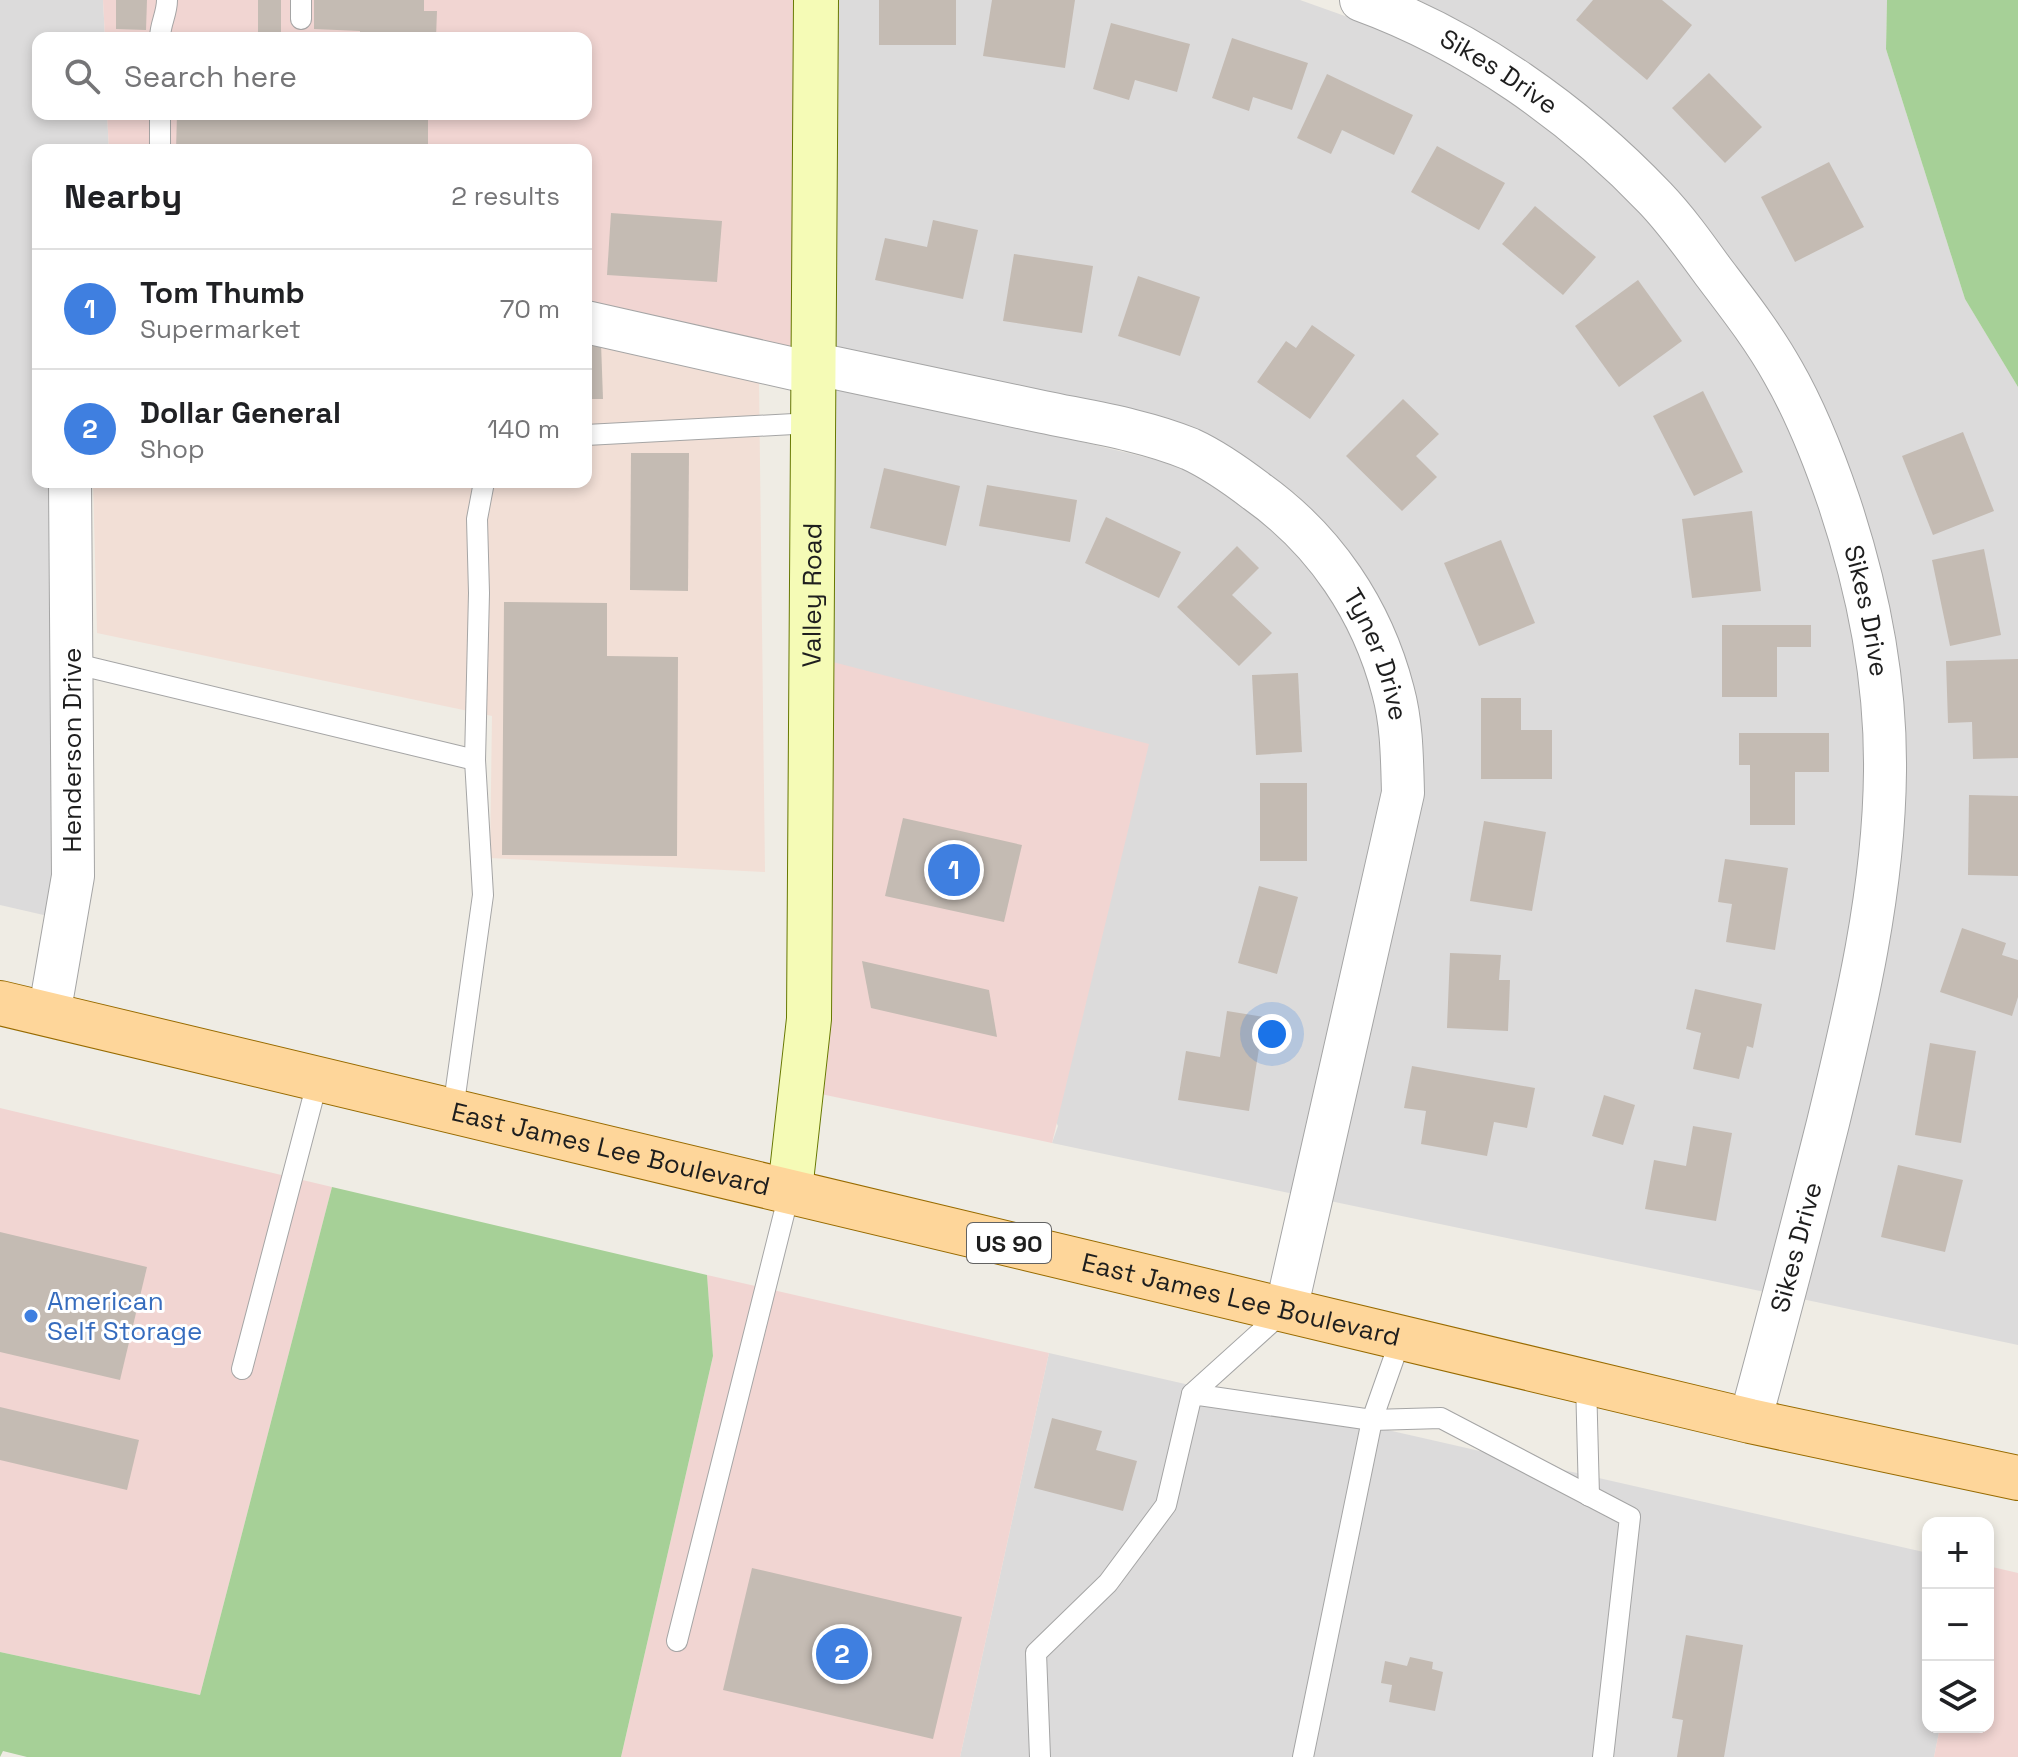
<!DOCTYPE html>
<meta charset="utf-8">
<style>
:root{--surface:#fff;--page:#f2f2f2;--text:#202124;--muted:#757577;--line:#e0e0e0;--accent:#cc0700}
body{margin:0;font-family:"Space Grotesk",sans-serif;background:var(--page);color:var(--text)}
.controls{position:absolute;right:24px;bottom:24px;display:grid;overflow:hidden;border-radius:16px;box-shadow:0 4px 12px #0003}
.controls button{width:72px;height:72px;display:grid;place-items:center;padding:0;border:0;border-bottom:2px solid var(--line);background:var(--surface);color:var(--text);font:40px sans-serif}
.you{position:absolute;left:1272px;top:1034px;width:28px;height:28px;margin:-20px;border:6px solid #fff;border-radius:50%;background:#1a73e8;box-shadow:0 0 0 12px #1a73e833}
.badge{display:grid;place-items:center;width:52px;height:52px;border-radius:50%;background:var(--accent);color:#fff;font-size:26px;font-weight:700}
.pin{position:absolute;translate:-50% -50%;border:4px solid #fff;box-shadow:0 2px 8px #0006}
.list{margin:0;padding:0;list-style:none}
h2{display:flex;justify-content:space-between;align-items:center;height:104px;margin:0;padding:0 32px;font-size:34px}
h2 small{font-size:26px;font-weight:400;color:var(--muted)}
.list li{display:grid;grid-template-columns:52px 1fr auto;gap:24px;align-items:center;box-sizing:border-box;height:120px;padding:0 32px;border-top:2px solid var(--line)}
.list b{display:block;font-size:30px;white-space:nowrap}
.list p{margin:0;font-size:26px;white-space:nowrap;color:var(--muted)}
.list em{font-size:26px;font-style:normal;color:var(--muted)}
.icon{flex:none;width:44px;height:44px;fill:none;stroke:currentColor;stroke-width:2;stroke-linecap:round;stroke-linejoin:round}
.map{position:relative;flex:none;width:2018px;height:1757px;overflow:hidden}
.search{position:absolute;background:var(--surface);box-shadow:0 4px 12px #0003;left:32px;top:32px;width:560px;height:88px;display:flex;align-items:center;gap:20px;box-sizing:border-box;padding:0 28px;border-radius:16px;color:var(--muted);font-size:30px}
.panel{position:absolute;background:var(--surface);box-shadow:0 4px 12px #0003;left:32px;top:144px;width:560px;height:344px;border-radius:16px}
.map>svg:first-child{display:block}
.residential{fill:#dcdbdb}
.commercial{fill:#f1d5d2}
.military{fill:#f2dfd6}
.forest{fill:#a6d097}
.building{fill:#c4bbb3}
.lines{fill:none;stroke-linecap:round;stroke-linejoin:round}
.lane-casing{stroke:#a5a5a5;stroke-width:22}
.street-casing{stroke:#a5a5a5;stroke-width:44}
.secondary-casing{stroke:#677802;stroke-width:46}
.primary-casing{stroke:#986b00;stroke-width:46}
.lane{stroke:#fff;stroke-width:20}
.street{stroke:#fff;stroke-width:42}
.secondary{stroke:#f5fbb6;stroke-width:44}
.primary{stroke:#fed69a;stroke-width:44}
.shop-dot{fill:#3f7fe0;stroke:#fff;stroke-width:3}
.labels{text-anchor:middle;dominant-baseline:central;stroke-width:6;stroke-linejoin:round;paint-order:stroke}
.shield{fill:#fff;stroke:#626262;stroke-width:2}
.shield-label{font-size:24px;font-weight:bold;fill:#1e1e1e}
.street-label{font-size:26px;fill:#1e1e1e;stroke:#fff}
.shop-label{font-size:26px;fill:#366cbe;stroke:#fff;text-anchor:start}
</style>
<div class="map">
<svg width="2018" height="1757" viewBox="0 0 2018 1757">
<rect width="100%" height="100%" fill="#efece4"/>
<!-- residential -->
<g class="residential">
<path d="M0,0h103l2,38h-67v76h69l2,36h-71v332h14l3,392 -7,42 -48,-11z"/>
<path d="M834,0h466l101,36 99,58 73,55 70,64 105,139 22,35 42,92 29,87 18,86 8,120 -12,135 -18,104 -72,281 -435,-91 84,-362 -72,-296 -46,-49 -64,-46 -33,-17 -369,-86z"/>
<path d="M1419,0h468l-1,49 79,250 53,88v958l-216,-46 90,-386 -47,-452 -326,-403z"/>
<path d="M830,388l240,51 91,22 24,9 28,15 59,42 42,44 39,63 23,64 7,47 2,47 -91,402 -242,-51 6,-17 -229,-465z"/>
<path d="M1049,1353l879,200v174h12l-6,30h-974z"/>
</g>
<!-- commercial -->
<g class="commercial">
<path d="M103,0h695l-4,348 -208,-47v-151h-477l-2,-36h479v-76h-481z"/>
<path d="M829,661l320,83 -97,399 -231,-49z"/>
<path d="M0,1108l332,79 -132,508 -200,-43z"/>
<path d="M707,1275l342,78 -89,404h-339l92,-401z"/>
<path d="M1988,1566l30,7v184h-84l6,-30h48z"/>
</g>
<!-- military -->
<path class="military" d="M586,340l173,41 6,491 -275,-14 2,-142 -395,-83 -4,-151h493z"/>
<!-- forest -->
<g class="forest">
<path d="M1887,0h131v387l-53,-88 -79,-250z"/>
<path d="M332,1187l375,88 6,81 -92,401h-594l-24,-6 -3,6v-105l200,43z"/>
</g>
<!-- building -->
<g class="building">
<path d="M116,0h31l-1,30 -30,-1z"/>
<path d="M258,0h23v34l-23,1z"/>
<path d="M314,0h110v11h13l-1,27h-76v-7l-46,-2z"/>
<rect x="879" y="0" width="77" height="45"/>
<path d="M992,0h83l-10,68 -82,-12z"/>
<path d="M1593,0h69l30,25 -45,55 -71,-60z"/>
<path d="M1111,23l79,21 -13,48 -42,-12 -6,20 -36,-11z"/>
<path d="M1232,38l76,25 -16,47 -39,-13 -4,14 -37,-13z"/>
<path d="M1709,73l53,54 -37,36 -53,-55z"/>
<path d="M1327,74l86,41 -19,40 -52,-25 -11,24 -34,-16z"/>
<path d="M177,114h251v36h-252z"/>
<path d="M1437,146l68,37 -26,47 -68,-38z"/>
<path d="M1829,162l35,65 -69,35 -34,-65z"/>
<path d="M1535,206l61,51 -33,38 -61,-51z"/>
<path d="M611,213l111,8 -5,61 -110,-7z"/>
<path d="M933,220l45,10 -15,69 -88,-19 10,-42 42,9z"/>
<path d="M1014,254l79,12 -11,67 -79,-12z"/>
<path d="M1138,276l62,21 -20,59 -62,-20z"/>
<path d="M1638,280l44,61 -63,46 -44,-61z"/>
<path d="M1312,325l43,30 -45,64 -53,-37 29,-41 10,7z"/>
<path d="M601,343l2,56h-17v-55z"/>
<path d="M1703,391l40,81 -49,24 -41,-80z"/>
<path d="M1403,399l36,35 -23,22 21,21 -35,34 -56,-55z"/>
<path d="M1963,432l31,79 -61,24 -31,-79z"/>
<path d="M631,453h58l-1,138 -58,-1z"/>
<path d="M884,468l76,18 -14,60 -76,-18z"/>
<path d="M987,485l90,15 -7,42 -91,-16z"/>
<path d="M1752,511l9,80 -69,7 -10,-79z"/>
<path d="M1106,517l75,35 -22,46 -74,-35z"/>
<path d="M1501,540l34,83 -56,23 -35,-83z"/>
<path d="M1237,546l22,22 -27,27 40,38 -33,33 -62,-59z"/>
<path d="M1984,549l17,86 -51,11 -18,-86z"/>
<path d="M504,602l103,1v53l71,1 -1,199 -175,-1z"/>
<path d="M1722,625h89v22h-34v50h-55z"/>
<path d="M2018,659v99l-45,1 -1,-37 -24,1 -2,-62z"/>
<path d="M1298,673l4,79 -46,3 -4,-80z"/>
<path d="M1481,698h40v32h31v49h-71z"/>
<path d="M1739,733h90v39h-34v53h-45v-60h-11z"/>
<rect x="1260" y="783" width="47" height="78"/>
<path d="M1969,795l49,1v80l-50,-1z"/>
<path d="M903,818l119,27 -18,77 -119,-26z"/>
<path d="M1484,821l62,11 -14,79 -62,-10z"/>
<path d="M1725,859l63,9 -13,82 -49,-8 6,-38 -14,-2z"/>
<path d="M1259,886l39,11 -21,77 -39,-11z"/>
<path d="M1962,928l44,15 -4,12 16,5v37l-6,19 -72,-24z"/>
<path d="M1450,953l51,2 -2,25h11l-2,51 -61,-3z"/>
<path d="M862,961l127,29 8,47 -126,-29z"/>
<path d="M1695,989l67,15 -9,44 -6,-2 -8,33 -46,-10 8,-36 -15,-4z"/>
<path d="M1227,1011l37,6 -15,94 -71,-11 8,-49 34,6z"/>
<path d="M1930,1043l46,8 -15,92 -46,-8z"/>
<path d="M1412,1066l123,22 -8,40 -33,-6 -7,34 -66,-12 5,-33 -22,-3z"/>
<path d="M1604,1095l31,10 -12,40 -31,-9z"/>
<path d="M1693,1126l39,7 -16,88 -71,-12 9,-49 32,6z"/>
<path d="M1898,1165l65,15 -18,72 -64,-15z"/>
<path d="M0,1232l147,35 -27,113 -120,-28z"/>
<path d="M0,1407l139,33 -12,50 -127,-30z"/>
<path d="M1052,1418l50,13 -6,19 41,11 -14,50 -89,-23z"/>
<path d="M752,1568l210,49 -29,122 -210,-49z"/>
<path d="M1686,1635l57,10 -19,112h-47l6,-37 -11,-2z"/>
<path d="M1410,1657l23,5 -1,7 11,3 -8,39 -46,-9 3,-17 -11,-2 4,-22 22,5z"/>
</g>
<g class="lines">
<!-- lane casing -->
<g class="lane-casing">
<g id="lane">
<path d="M301,19v-19"/>
<path d="M160,38c0,-14 7,-24 7,-38"/>
<path d="M160,114v36"/>
<path d="M586,435l226,-12"/>
<path d="M72,663l403,97"/>
<path d="M453,1110l30,-215 -8,-135 4,-167 -2,-74 7,-37"/>
<path d="M242,1369l76,-290"/>
<path d="M1586,1381l3,115"/>
<path d="M1192,1394l92,-83"/>
<path d="M677,1641l113,-451"/>
<path d="M1040,1757l-4,-104 72,-70 58,-78 26,-111 180,26 69,-2 189,99 -27,240"/>
<path d="M1303,1757l69,-337 29,-82"/>
</g>
</g>
<!-- street casing -->
<g class="street-casing">
<g id="street">
<path id="s1" d="M1361,0c110,40 214,114 294,198 21,22 39,47 57,72 25,33 51,66 71,102 23,40 41,86 56,130 29,87 47,176 46,269 -1,119 -29,237 -57,352 -25,99 -51,199 -78,298"/>
<path d="M586,322l226,51"/>
<path id="s2" d="M812,363c77,16 154,33 231,49 48,10 101,18 147,37 24,11 45,26 66,42 69,49 116,119 137,200 9,33 9,68 10,102l-117,517"/>
<path d="M49,1015l24,-139 -3,-394"/>
</g>
</g>
<!-- secondary casing -->
<g class="secondary-casing">
<g id="secondary">
<path id="s3" d="M790,1190l19,-171 7,-1019"/>
</g>
</g>
<!-- primary casing -->
<g class="primary-casing">
<g id="primary">
<path id="s4" d="M0,1003l1750,418 268,57"/>
</g>
</g>
<!-- lane -->
<use href="#lane" class="lane"/>
<!-- street -->
<use href="#street" class="street"/>
<!-- secondary -->
<use href="#secondary" class="secondary"/>
<!-- primary -->
<use href="#primary" class="primary"/>
</g>
<!-- markers -->
<circle class="shop-dot" cx="31" cy="1316" r="8"/>
<g class="labels">
<!-- shield labels -->
<rect class="shield" x="967" y="1223" width="84" height="40" rx="6"/>
<g class="shield-label">
<text x="1009" y="1243">US 90</text>
</g>
<!-- street labels -->
<g class="street-label">
<text stroke="none"><textPath href="#s1" startOffset="156">Sikes Drive</textPath></text>
<text stroke="none"><textPath href="#s3" startOffset="596">Valley Road</textPath></text>
<text stroke="none"><textPath href="#s1" startOffset="828">Sikes Drive</textPath></text>
<text stroke="none"><textPath href="#s2" startOffset="674">Tyner Drive</textPath></text>
<text transform="translate(72 750) rotate(-90)">Henderson Drive</text>
<text stroke="none"><textPath href="#s4" startOffset="628">East James Lee Boulevard</textPath></text>
<text transform="translate(1796 1247) rotate(-75)">Sikes Drive</text>
<text stroke="none"><textPath href="#s4" startOffset="1276">East James Lee Boulevard</textPath></text>
</g>
<!-- shop labels -->
<g class="shop-label">
<text x="47" y="1301">American<tspan x="47" dy="30">Self Storage</tspan></text>
</g>
</g>
</svg>
<div class="controls">
<button>+</button>
<button>−</button>
<button><svg class="icon" aria-label="layers" viewBox="0 0 24 24"><path d="M12 4l9 5-9 5-9-5zM3 14l9 5 9-5"/></svg></button>
</div>
<div class="you"></div>
<div class="pin badge" style="left:954px;top:870px;background:#3f7fe0">1</div>
<div class="pin badge" style="left:842px;top:1654px;background:#3f7fe0">2</div>
<div class="search"><svg class="icon" aria-label="search" viewBox="0 0 24 24"><circle cx="10" cy="10" r="6"/><path d="M15 15l6 6"/></svg>Search here</div>
<section class="panel">
<h2>Nearby<small>2 results</small></h2>
<ul class="list">
<li><span class="badge" style="background:#3f7fe0">1</span><div><b>Tom Thumb</b><p>Supermarket</p></div><em>70 m</em></li>
<li><span class="badge" style="background:#3f7fe0">2</span><div><b>Dollar General</b><p>Shop</p></div><em>140 m</em></li>
</ul>
</section>
</div>
